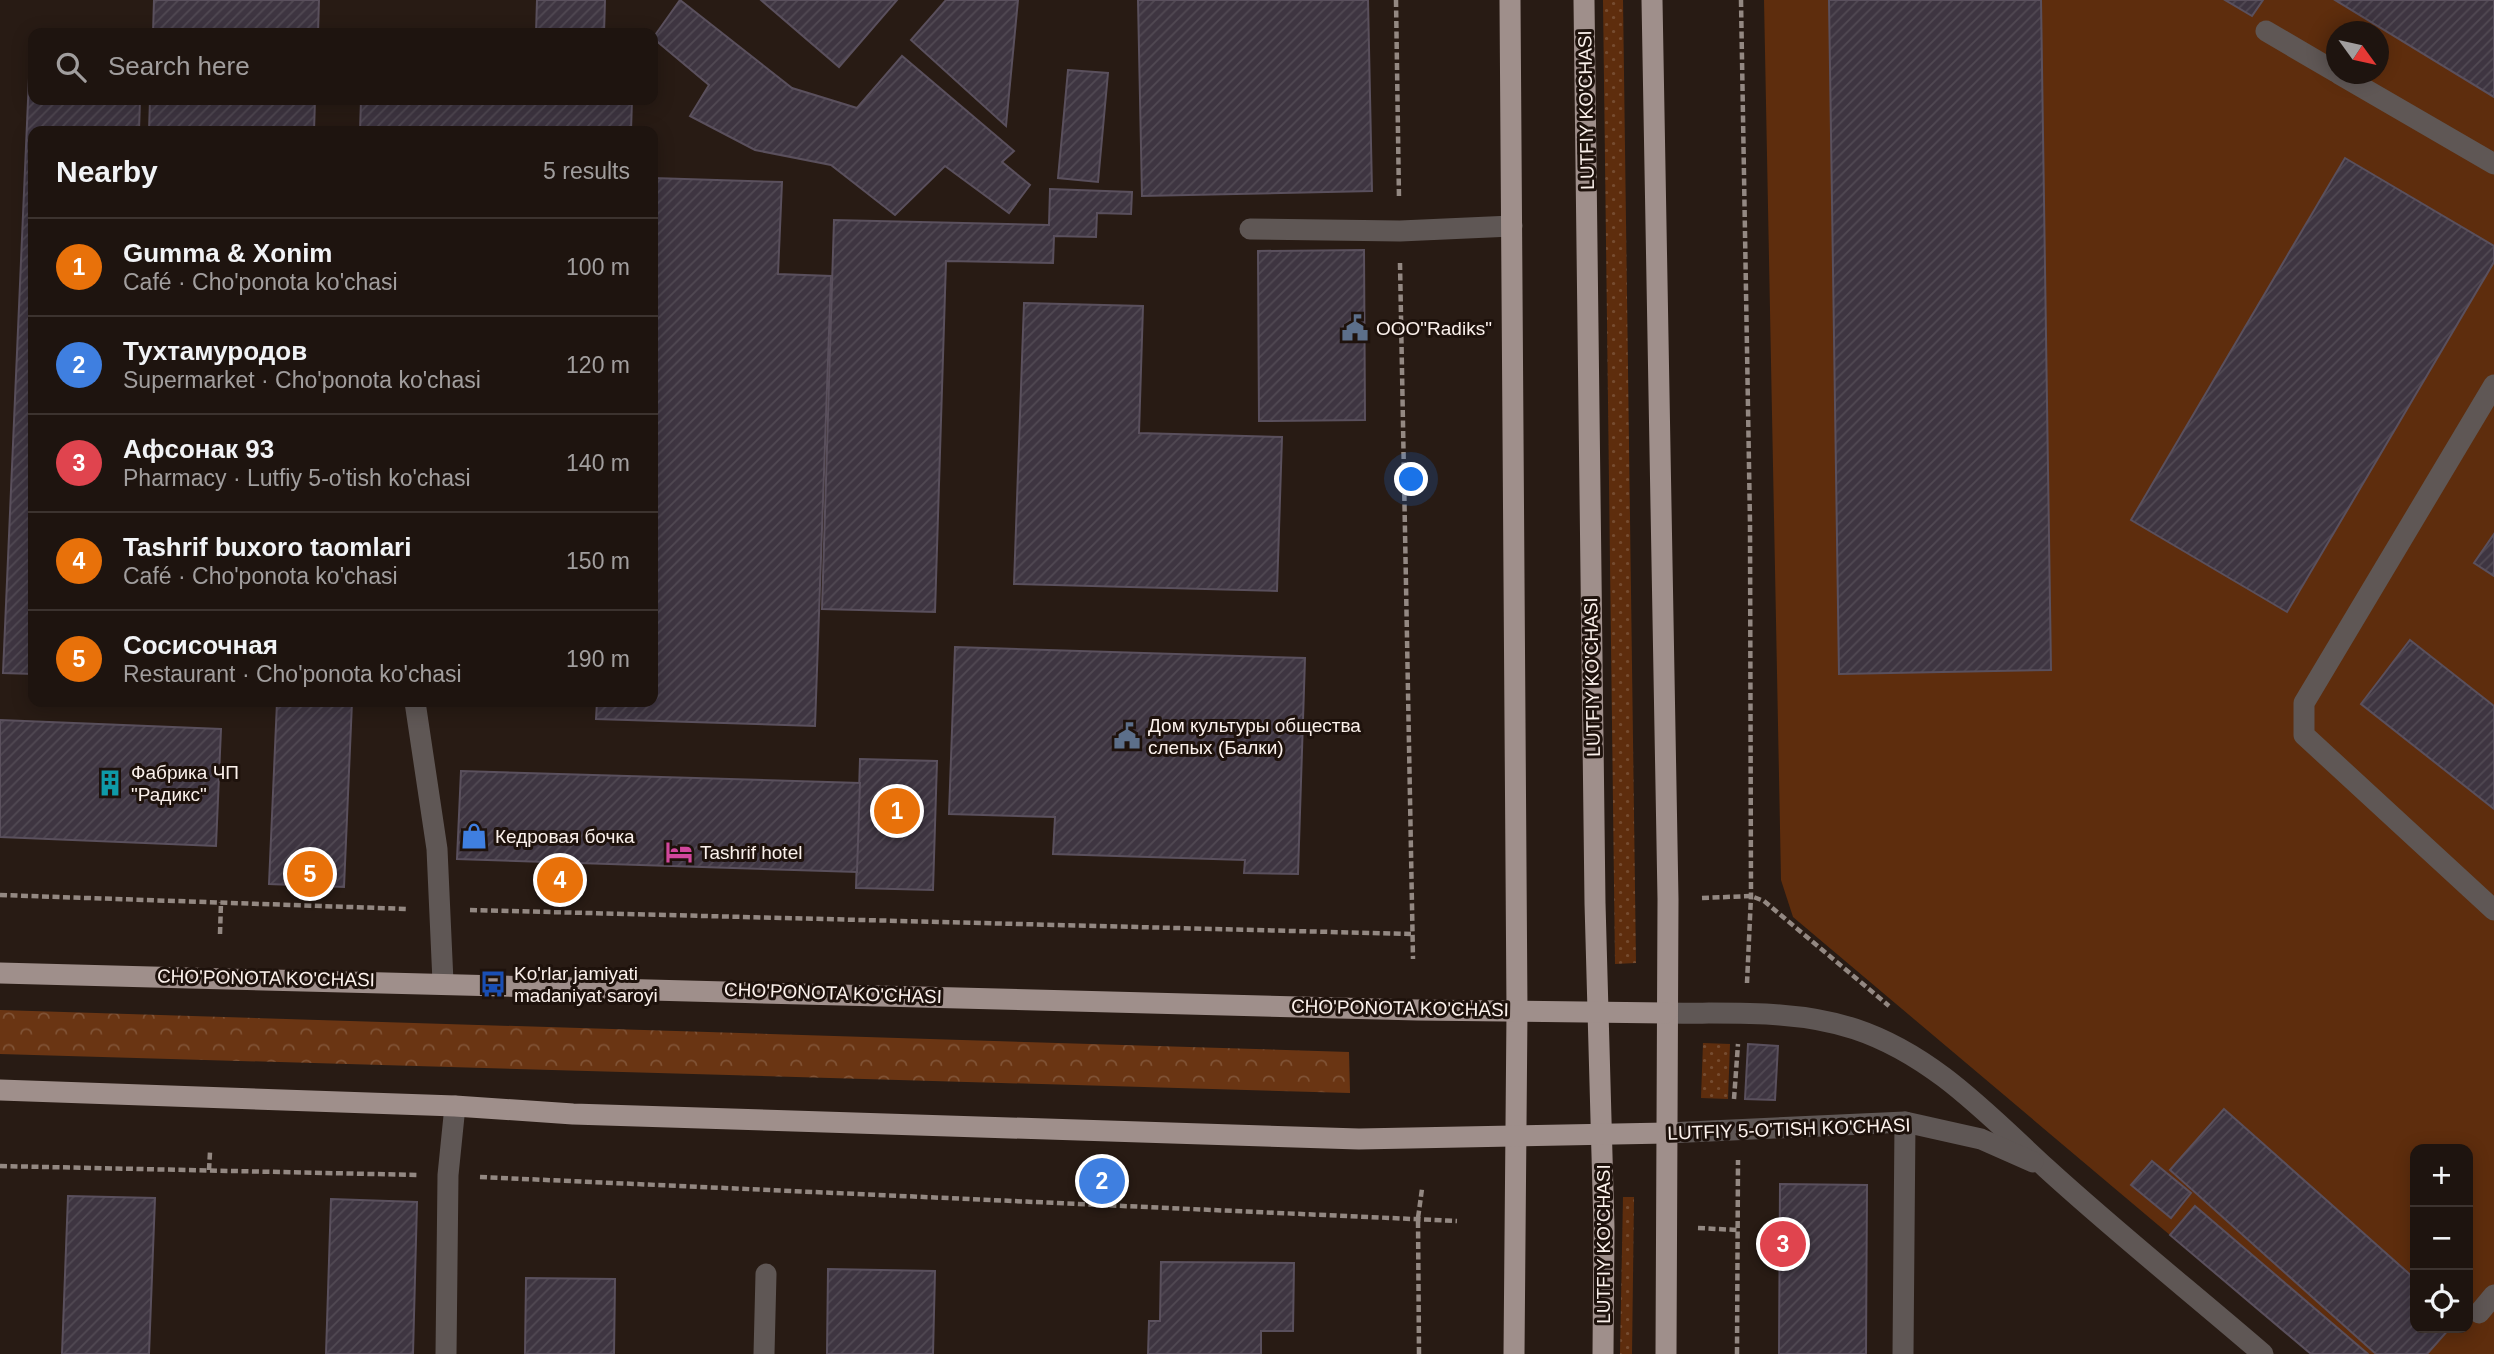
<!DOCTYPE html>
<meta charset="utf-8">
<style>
:root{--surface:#1e140f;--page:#2b211d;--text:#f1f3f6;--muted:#a19e9e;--line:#3c332f;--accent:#95b6fd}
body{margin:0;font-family:Arial,sans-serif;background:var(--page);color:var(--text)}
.controls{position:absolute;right:21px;bottom:21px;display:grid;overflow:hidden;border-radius:14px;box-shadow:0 4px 18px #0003}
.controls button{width:63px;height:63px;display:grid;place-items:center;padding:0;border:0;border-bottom:2px solid var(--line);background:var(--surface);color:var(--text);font:35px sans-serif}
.compass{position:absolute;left:2326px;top:21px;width:63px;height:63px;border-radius:50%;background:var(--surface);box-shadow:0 4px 18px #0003;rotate:123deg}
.you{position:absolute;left:1412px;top:480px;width:24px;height:24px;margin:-18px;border:5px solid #fff;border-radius:50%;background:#1a73e8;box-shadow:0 0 0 10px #1a73e833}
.badge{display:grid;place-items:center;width:46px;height:46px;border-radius:50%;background:var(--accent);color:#fff;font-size:23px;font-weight:700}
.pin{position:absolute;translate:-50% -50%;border:4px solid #fff;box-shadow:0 2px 7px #0006}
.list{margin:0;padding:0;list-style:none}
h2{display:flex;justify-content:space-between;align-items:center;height:91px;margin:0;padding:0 28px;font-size:30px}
h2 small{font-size:23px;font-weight:400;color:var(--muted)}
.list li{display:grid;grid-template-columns:46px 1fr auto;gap:21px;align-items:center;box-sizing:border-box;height:98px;padding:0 28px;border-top:2px solid var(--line)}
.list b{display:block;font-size:26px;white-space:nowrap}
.list p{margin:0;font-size:23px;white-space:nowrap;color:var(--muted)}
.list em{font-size:23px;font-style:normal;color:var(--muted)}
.icon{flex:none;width:38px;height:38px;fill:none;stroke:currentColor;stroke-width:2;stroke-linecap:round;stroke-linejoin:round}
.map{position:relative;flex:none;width:2494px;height:1354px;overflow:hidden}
.search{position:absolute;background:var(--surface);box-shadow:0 4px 18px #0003;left:28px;top:28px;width:630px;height:77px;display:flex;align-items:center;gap:18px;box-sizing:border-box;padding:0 24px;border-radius:14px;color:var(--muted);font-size:26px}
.panel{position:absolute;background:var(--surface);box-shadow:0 4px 18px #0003;left:28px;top:126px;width:630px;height:581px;border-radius:14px}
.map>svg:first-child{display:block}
.grass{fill:url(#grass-dots)}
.forest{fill:url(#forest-crowns)}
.pitch{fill:#5e2d0d;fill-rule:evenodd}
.building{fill:url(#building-hatch);stroke:#5a505d;stroke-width:2}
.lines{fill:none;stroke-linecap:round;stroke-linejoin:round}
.path{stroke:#938882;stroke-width:4.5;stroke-dasharray:7 3.5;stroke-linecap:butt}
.minor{stroke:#5f5755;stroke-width:21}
.major{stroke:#9f8f8b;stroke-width:21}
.labels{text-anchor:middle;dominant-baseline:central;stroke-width:6;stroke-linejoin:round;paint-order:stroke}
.street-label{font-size:19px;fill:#fbf1ec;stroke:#1e120c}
.poi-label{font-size:19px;fill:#fbf1ec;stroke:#1e120c;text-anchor:start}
</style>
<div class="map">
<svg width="2494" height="1354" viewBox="0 0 2494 1354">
<defs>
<pattern id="grass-dots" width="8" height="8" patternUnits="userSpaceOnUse" patternTransform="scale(1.75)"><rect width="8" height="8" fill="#5e2d0d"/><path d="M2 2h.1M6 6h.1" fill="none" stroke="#764c30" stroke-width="1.8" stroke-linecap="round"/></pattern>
<pattern id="forest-crowns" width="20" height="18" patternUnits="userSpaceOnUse" patternTransform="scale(1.75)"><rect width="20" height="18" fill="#6a3513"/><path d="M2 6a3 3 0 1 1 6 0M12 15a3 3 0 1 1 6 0" fill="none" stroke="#805336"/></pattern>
<pattern id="building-hatch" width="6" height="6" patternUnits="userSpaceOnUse" patternTransform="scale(1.75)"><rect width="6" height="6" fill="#3e3541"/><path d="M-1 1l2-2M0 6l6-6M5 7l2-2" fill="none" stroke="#514953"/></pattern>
</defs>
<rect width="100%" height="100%" fill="#281b14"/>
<!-- grass -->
<g class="grass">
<path d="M1603,0h20l13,963 -21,1z"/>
<path d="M1703,1043l27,1 -2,55 -27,-1z"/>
<path d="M1623,1197h11l-2,157h-12z"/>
</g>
<!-- forest -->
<path class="forest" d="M0,1010l1349,42 1,41 -1350,-39z"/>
<!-- pitch -->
<path class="pitch" d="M1764,0h730v1354h-183l-518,-437 -12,-37zM2336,32h42v42h-42zM2415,1149h53v179h-53z"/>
<!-- building -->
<g class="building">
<path d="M154,0h165l-1,33h-165z"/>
<path d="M537,0h68l-1,33h-68z"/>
<path d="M680,0l112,88 65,20 45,-52 112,95 -12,11 28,23 -21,28 -64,-47 -50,49 -64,-50 -76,-15 -65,-34 19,-31 -56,-47z"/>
<path d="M761,0h136l-58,67z"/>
<path d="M946,0h72l-12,126 -95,-86z"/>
<path d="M1138,0h230l4,191 -230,5z"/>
<path d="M1829,0h212l10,670 -212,4z"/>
<path d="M2225,0h38l-11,16z"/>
<path d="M2335,0h159v97z"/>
<path d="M30,55h3v45h107l-1,31h-106v543l-30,-1z"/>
<path d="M1068,70l40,3 -10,109 -40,-4z"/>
<path d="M150,100h165l-1,31h-165z"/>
<path d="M361,100h271l-1,31h-271z"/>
<path d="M2345,158l149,88v16l-207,350 -156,-92z"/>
<path d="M653,178l129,4 -4,92 53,2 -16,450 -219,-7 1,-17h56z"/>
<path d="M1050,189l82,3 -1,22 -34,-1 -1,24 -42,-1 -1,27 -107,-2 -11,351 -113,-3 12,-389 215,5z"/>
<path d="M1364,250l1,170 -106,1 -1,-170z"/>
<path d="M1024,303l119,3 -4,127 143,4 -5,154 -263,-7z"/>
<path d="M2494,534v42l-20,-13z"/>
<path d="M2410,640l84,66v103l-133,-105z"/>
<path d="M955,647l350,11 -7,216 -54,-1 1,-13 -192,-6 2,-37 -106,-3z"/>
<path d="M277,702h75l-8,185 -75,-3z"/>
<path d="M0,720l221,9 -5,117 -216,-9z"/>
<path d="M860,759l77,2 -4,129 -77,-2z"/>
<path d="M461,771l399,12 -3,89 -400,-13z"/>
<path d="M1748,1044l30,2 -3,54 -30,-1z"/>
<path d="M2224,1109l191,170v49h35l-23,26h-51l-206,-184z"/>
<path d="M2152,1161l39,32 -20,25 -40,-33z"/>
<path d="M1780,1184l87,1 -1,169h-87z"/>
<path d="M68,1196l87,2 -6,156h-87z"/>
<path d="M331,1199l86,3 -4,152h-87z"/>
<path d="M2195,1206l173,148h-57l-141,-119z"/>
<path d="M1161,1262l133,1 -1,68h-32v23h-113l1,-33h11z"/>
<path d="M828,1269l107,2 -2,83h-106z"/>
<path d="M526,1278l89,1 -1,75h-89z"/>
</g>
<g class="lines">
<!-- path -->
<g class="path">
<path d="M1396,0l3,199"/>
<path d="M1741,0l9,523 1,373 -4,87"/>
<path d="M1400,263l13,696"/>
<path d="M0,895l408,14"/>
<path d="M1702,898l49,-2 13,5 125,105"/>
<path d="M470,910l941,24"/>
<path d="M220,934l1,-32"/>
<path d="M1734,1099l4,-55"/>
<path d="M0,1166l419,9"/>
<path d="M209,1170l1,-18"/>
<path d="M480,1177l977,44"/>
<path d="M1698,1228l39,2"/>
<path d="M1419,1354l-1,-136 4,-29"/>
<path d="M1737,1354l1,-194"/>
</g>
<!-- minor -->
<g class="minor">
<path d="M2266,31l70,41"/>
<path d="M2339,74l155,90"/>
<path d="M1250,229l150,2 112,-5"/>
<path d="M2494,385l-190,318v32l190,175"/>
<path d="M415,702l22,147 6,133"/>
<path d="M1666,1013c62,1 129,-4 189,16 78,26 132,85 191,139 70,64 145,124 217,186"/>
<path d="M1667,1133l238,-11 76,17 52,23"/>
<path d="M2479,1313l15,-18"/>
<path d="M446,1354l2,-179 7,-69"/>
<path d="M764,1354l2,-80"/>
<path d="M1903,1354l2,-232"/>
</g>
<!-- major -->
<g class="major">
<path d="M1510,0l7,1011 -3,343"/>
<path d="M1584,0l11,903 9,324 -1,127"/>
<path d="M1652,0l16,899 -2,455"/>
<path d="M0,973l1418,37 248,3"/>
<path d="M0,1090l455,16 118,8 786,25 308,-6"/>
</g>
</g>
<!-- icons -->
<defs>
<g id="civic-bare" transform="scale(2.1)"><path d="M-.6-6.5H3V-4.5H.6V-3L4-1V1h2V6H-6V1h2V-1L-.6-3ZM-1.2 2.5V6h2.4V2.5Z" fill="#5c6f8a" stroke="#1e120c" stroke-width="2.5" paint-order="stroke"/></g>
<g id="building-bare" transform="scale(2.1)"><path d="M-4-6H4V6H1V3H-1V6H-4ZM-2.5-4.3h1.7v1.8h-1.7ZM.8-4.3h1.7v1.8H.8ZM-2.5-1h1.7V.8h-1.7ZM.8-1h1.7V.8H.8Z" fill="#0f9aa8" stroke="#1e120c" stroke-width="2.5" paint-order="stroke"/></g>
<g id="shop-bare" transform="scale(2.1)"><path d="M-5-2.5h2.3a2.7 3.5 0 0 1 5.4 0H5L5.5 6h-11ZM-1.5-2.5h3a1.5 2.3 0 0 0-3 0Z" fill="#3f7fe0" stroke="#1e120c" stroke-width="2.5" paint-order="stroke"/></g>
<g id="hotel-bare" transform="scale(2.1)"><path d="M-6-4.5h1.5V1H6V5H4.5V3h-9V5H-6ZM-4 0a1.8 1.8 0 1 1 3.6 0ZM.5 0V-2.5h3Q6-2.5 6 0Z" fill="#d1479c" stroke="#1e120c" stroke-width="2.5" paint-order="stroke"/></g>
<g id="bus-bare" transform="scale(2.1)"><path d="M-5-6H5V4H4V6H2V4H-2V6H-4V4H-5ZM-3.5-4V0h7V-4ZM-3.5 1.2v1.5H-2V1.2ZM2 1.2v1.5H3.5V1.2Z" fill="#1a4fb4" stroke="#1e120c" stroke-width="2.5" paint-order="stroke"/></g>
</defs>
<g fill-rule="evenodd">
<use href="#civic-bare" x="1355" y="328"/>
<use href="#civic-bare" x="1127" y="736"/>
<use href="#building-bare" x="110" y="783"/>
<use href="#shop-bare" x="474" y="836"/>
<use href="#hotel-bare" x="679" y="852"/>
<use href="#bus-bare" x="493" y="984"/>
</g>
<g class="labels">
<!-- street labels -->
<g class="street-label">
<text transform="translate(1586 110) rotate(-91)">LUTFIY KO'CHASI</text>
<text transform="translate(1592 677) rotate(-91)">LUTFIY KO'CHASI</text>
<text transform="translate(266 978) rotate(1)">CHO'PONOTA KO'CHASI</text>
<text transform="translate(833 993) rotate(2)">CHO'PONOTA KO'CHASI</text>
<text transform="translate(1400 1008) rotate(1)">CHO'PONOTA KO'CHASI</text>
<text transform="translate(1789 1129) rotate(-2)">LUTFIY 5-O'TISH KO'CHASI</text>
<text transform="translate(1603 1244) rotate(-90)">LUTFIY KO'CHASI</text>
</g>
<!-- poi labels -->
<g class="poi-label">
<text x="1376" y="328">OOO"Radiks"</text>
<text x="1148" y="725">Дом культуры общества<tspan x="1148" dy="22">слепых (Балки)</tspan></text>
<text x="131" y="772">Фабрика ЧП<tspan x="131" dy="22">"Радикс"</tspan></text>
<text x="495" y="836">Кедровая бочка</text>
<text x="700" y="852">Tashrif hotel</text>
<text x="514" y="973">Ko'rlar jamiyati<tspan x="514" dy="22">madaniyat saroyi</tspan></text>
</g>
</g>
</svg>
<div class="controls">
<button>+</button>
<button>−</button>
<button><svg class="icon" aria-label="locate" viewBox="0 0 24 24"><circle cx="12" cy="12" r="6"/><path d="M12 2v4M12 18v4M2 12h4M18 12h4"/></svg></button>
</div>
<svg class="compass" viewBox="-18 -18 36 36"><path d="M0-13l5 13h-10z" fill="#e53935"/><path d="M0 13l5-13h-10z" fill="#a19e9e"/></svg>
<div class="you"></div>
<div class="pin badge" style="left:897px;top:811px;background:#e8710a">1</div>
<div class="pin badge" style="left:1102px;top:1181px;background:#3f7fe0">2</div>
<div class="pin badge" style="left:1783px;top:1244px;background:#e0444e">3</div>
<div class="pin badge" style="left:560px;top:880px;background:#e8710a">4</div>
<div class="pin badge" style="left:310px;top:874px;background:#e8710a">5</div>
<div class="search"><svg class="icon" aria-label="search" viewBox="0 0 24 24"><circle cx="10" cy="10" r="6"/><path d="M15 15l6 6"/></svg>Search here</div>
<section class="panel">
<h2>Nearby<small>5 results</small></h2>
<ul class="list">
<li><span class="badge" style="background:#e8710a">1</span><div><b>Gumma &amp; Xonim</b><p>Café · Cho'ponota ko'chasi</p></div><em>100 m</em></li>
<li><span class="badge" style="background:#3f7fe0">2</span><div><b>Тухтамуродов</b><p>Supermarket · Cho'ponota ko'chasi</p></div><em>120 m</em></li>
<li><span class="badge" style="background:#e0444e">3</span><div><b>Афсонак 93</b><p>Pharmacy · Lutfiy 5-o'tish ko'chasi</p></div><em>140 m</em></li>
<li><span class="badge" style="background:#e8710a">4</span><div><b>Tashrif buxoro taomlari</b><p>Café · Cho'ponota ko'chasi</p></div><em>150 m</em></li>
<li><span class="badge" style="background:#e8710a">5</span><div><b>Сосисочная</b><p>Restaurant · Cho'ponota ko'chasi</p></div><em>190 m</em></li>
</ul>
</section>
</div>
